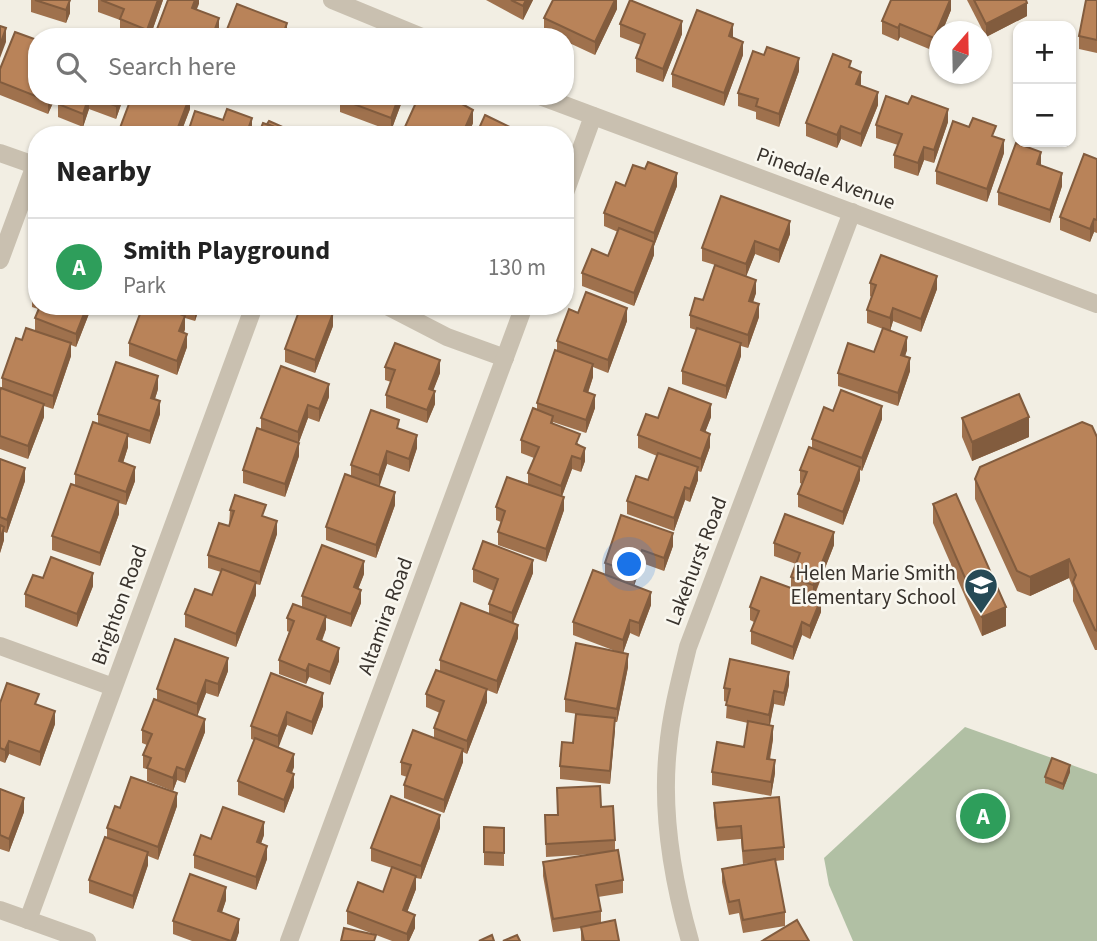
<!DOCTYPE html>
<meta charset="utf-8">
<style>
:root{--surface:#fff;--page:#f2f2f2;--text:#222;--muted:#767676;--line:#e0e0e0;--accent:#111827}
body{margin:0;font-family:"Source Sans 3",sans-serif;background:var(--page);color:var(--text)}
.controls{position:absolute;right:21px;top:21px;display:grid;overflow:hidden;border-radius:14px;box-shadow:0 2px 5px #0004}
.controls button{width:63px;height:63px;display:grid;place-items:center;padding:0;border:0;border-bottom:2px solid var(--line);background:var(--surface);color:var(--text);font:35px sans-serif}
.compass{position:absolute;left:929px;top:21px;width:63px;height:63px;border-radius:50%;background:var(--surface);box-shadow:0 2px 5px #0004;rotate:20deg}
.you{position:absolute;left:630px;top:565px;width:24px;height:24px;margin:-18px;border:5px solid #fff;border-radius:50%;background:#1a73e8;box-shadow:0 0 0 10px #1a73e833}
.badge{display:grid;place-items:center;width:46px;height:46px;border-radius:50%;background:var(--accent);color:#fff;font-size:23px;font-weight:700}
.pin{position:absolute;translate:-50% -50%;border:4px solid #fff;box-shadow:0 2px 7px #0006}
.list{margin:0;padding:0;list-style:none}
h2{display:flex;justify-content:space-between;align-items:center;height:91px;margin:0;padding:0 28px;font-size:30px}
h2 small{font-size:23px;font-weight:400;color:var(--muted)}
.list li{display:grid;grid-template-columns:46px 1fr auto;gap:21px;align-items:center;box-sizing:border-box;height:98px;padding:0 28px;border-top:2px solid var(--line)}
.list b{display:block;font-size:26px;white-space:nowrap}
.list p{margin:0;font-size:23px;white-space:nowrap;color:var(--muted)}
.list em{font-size:23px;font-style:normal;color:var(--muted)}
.icon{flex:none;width:38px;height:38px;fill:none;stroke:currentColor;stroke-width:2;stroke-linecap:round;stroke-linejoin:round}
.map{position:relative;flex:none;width:1097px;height:941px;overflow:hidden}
.search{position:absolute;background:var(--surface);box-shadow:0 2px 5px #0004;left:28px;top:28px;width:546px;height:77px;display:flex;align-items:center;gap:18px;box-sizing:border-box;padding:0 24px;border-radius:28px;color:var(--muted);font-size:26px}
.panel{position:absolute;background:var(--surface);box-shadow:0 2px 5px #0004;left:28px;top:126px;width:546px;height:189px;border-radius:28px}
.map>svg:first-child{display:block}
.green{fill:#b1c0a4}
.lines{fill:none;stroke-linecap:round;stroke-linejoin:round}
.street{stroke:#c9c0b0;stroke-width:18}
.wall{fill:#9f714d}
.shaded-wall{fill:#825c3e}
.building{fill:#b98359;stroke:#825c3e;stroke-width:2}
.labels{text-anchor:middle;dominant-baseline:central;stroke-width:5;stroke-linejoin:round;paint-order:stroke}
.street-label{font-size:21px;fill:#39332d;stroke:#f9f7ef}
.poi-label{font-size:21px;fill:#39332d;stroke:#f9f7ef;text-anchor:end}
</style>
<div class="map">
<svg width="1097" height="941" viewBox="0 0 1097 941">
<rect width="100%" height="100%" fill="#f2eee3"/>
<!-- green -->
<path class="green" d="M965,727l132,47v167h-244l-24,-56 -5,-27z"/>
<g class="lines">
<!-- street -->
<g class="street">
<path d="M332,0l90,37"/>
<path d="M540,96l557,208"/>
<path d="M0,153l37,13"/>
<path d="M565,193l28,-77"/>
<path d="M0,260l35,-95"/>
<path d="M387,306l60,31 58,21"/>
<path d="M0,646l113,41"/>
<path d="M0,910l87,31"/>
<path d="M28,920l226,-614"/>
<path d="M289,941l235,-635"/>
<path d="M690,941c-17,-60 -29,-130 -22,-193 3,-34 12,-68 20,-101l164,-435"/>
</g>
</g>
<!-- wall -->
<g class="wall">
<path d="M31,0h39v13l-4,10 -35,-11z"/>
<path d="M98,0h65l-13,37h-19l-11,-5v-12l-22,-8z"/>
<path d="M486,0h47l-10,20z"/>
<path d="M617,0v9l-22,46 -30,-14v-4h-9l-12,-6v-13z"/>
<path d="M951,0v10l-9,22h-2v6l-6,13 -34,-14 -2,4 -16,-7v-13z"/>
<path d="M967,0h59l1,16 -41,21z"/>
<path d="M1097,0v53l-18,-4v-13z"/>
<path d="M620,24l62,10 -19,48 -27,-10v-14l5,-13 -21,-8z"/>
<path d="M733,38l10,17 -19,51 -52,-19v-13z"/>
<path d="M851,68l9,17 18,20 -17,42 -20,-8 -4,9 -31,-12v-13z"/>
<path d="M0,69l37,27h19l-8,18 -48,-19z"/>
<path d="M799,71l-20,56 -23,-8v-7l-18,-6v-13z"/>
<path d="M61,96h63l-8,23 -27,-10 -6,18 -25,-10v-13z"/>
<path d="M306,96h20l-3,7z"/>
<path d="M404,96l-13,35 -51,-19v-13z"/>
<path d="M465,106l8,17 -5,12h-64v-6z"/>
<path d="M190,109l-10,26h-60v-7z"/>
<path d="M948,122l-14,41 -10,-3 -6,16 -24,-8v-13l4,-10 -22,-7v-13z"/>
<path d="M996,137l8,16 -17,49 -51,-18v-13z"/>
<path d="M1097,159v74l-3,-1 -4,10 -30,-12v-13z"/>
<path d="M1041,165v1l21,20 -12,37 -52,-18v-13z"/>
<path d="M625,186h52l-23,60v9l-20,51 -52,-20v-13l26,-17 10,-24 -14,-6v-13z"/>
<path d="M790,234l-11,29 -24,-9 -9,22 10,17 -3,9 6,15 -11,31 -7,-2v10l-15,43 -44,-15v-13l14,-41 -6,-2v-13l13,-15 12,-35 -13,-4v-13z"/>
<path d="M37,282v24h55l-16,41 -5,-2v11l-18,53 -9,-3v11l-16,42 -28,-10v-58l2,-3v-10l20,-38 13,-9v-13l3,-9 -6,-2v-13z"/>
<path d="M870,283l67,6 -16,43 -28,-11 -3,10 17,19 -2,6 5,15 -12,35 -60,-20v-13l36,-21 9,-23 -16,-6v-13l4,-13 -1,-1z"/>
<path d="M143,306h57l-5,15 -10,-3v11l-1,4 3,14 -10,28 -48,-19v-13z"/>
<path d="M578,313l49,8 -19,52 -15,-6v10l-5,16 7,15 -9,25 -33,-11v2l27,21 5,16 -4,11 -9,-3 -10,27 2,14 -18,52 -48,-17v-13l3,-10 -5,-2v-13l32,-22v-12l6,-15 -13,-5v-13l16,-30v-7l20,-52v-10z"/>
<path d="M333,326l-18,47 -30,-11v-13z"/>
<path d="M385,367l55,6 -7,17 2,14 -8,19 -41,-15v-13l5,-13 -6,-2z"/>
<path d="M158,389l-3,10 5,15 -10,30 -22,-7v10l-5,16 12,18 -9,24 -7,-2v11l-19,52 -48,-16v-14l23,-50v-12l23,-50v-10z"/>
<path d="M329,397l-10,25 -11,-4 -9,24v14l-14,41 -42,-14v-13l18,-40v-12z"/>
<path d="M833,411l49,8 -20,52 -2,-1v10l-17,45 -45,-18v-13l4,-10 -2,-1v-13l12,-22v-9z"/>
<path d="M711,417l-6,15 5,15 -9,25 -3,-1v9l-8,22 -5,-2 -11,31 -47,-17v-13l21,-21 9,-24 -19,-8v-13l20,-17z"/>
<path d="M962,418l67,19 -57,24 -10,-24z"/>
<path d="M399,429l18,19 -8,24 -22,-8 -8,22 16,19 -19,53 -50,-18v-13l25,-50v-12z"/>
<path d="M1097,437v213h-2l-22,-49v-13l-4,-10 -39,18 -13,-5 -42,-92v-20z"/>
<path d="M0,459l25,22 -18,52 -3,-1v8l-4,13z"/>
<path d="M933,504l73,122 -24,10 -49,-113z"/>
<path d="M230,510l36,7 11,17 -17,51 -4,-1v11l-20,52 -51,-20v-13l27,-19 9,-23 -13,-4v-13l21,-29z"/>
<path d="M621,515l52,31 -9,25 -22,-8 -8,23 17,19 -12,32 -9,-4 -7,20 5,14 -11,55h-2l-5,62 -50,-5v-13l13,-23 4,-29 -12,-2v-13l53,-47 -45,-17v-13l32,-47v-12z"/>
<path d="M774,543l60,2 -20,52 7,15 -11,27 -8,-4 -9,25 -42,-16v-13l3,-9 -4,-2v-13l41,-19v-11l5,-13 -22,-8z"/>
<path d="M473,569l60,4 -20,50 5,15 -21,56 -10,-4v12l-20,52 -4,-2v10l-19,51 -40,-15v-13l3,-8 -6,-2v-13l33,-24v-10l6,-15 -14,-6v-13l14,-23v-11l49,-46v-10l5,-13 -21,-9z"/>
<path d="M364,574l-6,15 3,14 -10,24 -25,-9v11l-4,12 17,20 -9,24 -21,-8 -3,7 -27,-10v-14l10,-28 -2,-1v-13l15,-11v-11z"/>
<path d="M43,578l50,8 -16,41 -52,-20v-13z"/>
<path d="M228,671l-10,26 -12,-4 -9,23 8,16 -20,51 -8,-3 -4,11 -26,-10v-12l-4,-1v-13l4,-10 -5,-2v-13l15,-29v-12z"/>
<path d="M271,673l52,33 -11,29 -25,-10 -9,22 16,20 -2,6 2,14 -10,26 -46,-18v-14l16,-41 -3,-1v-13z"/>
<path d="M789,685l-5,21 -10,-2 -4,21 3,14 -3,21 5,13 -4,23 -59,-11v-13l32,-25 4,-24 -22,-5 1,-16 -3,-1v-13z"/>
<path d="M0,703l39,3 16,18 -15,42 -31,-12 -4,9 -5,-2z"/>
<path d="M1070,772l-7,18 -18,-7v-6z"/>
<path d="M557,788l44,19 14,33v11l8,29v13l-25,4 3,14v12l18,18h-38v-13l-28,4 -10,-56v-14l52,-8 -49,3 -1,-42h12z"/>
<path d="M0,789l24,23 -15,40 -9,-3z"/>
<path d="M714,803l70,44v13l-9,1 10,51v14l-42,7 -4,-20 -10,2 -7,-33v-13l30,-6 -9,1 -2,-25 -24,2 -3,-25z"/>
<path d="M177,806l-19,54 -10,-4v9l-15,44 -44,-16v-13l18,-43v-9l13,-20z"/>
<path d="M484,827l20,1v38l-20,-1z"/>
<path d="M440,828l-19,51 -5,-1v11l-9,23 8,16 -6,13h-17l-45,-17v-13l36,-19 9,-24 -21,-7v-13z"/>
<path d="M264,835l-3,8 6,16 -11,31 -62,-22v-13l17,-16z"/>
<path d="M226,900l-4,12 17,20 -3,9h-44l-19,-7v-13z"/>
</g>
<!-- shaded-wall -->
<g class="shaded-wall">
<path d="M70,0v13l-4,10v-13z"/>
<path d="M158,0h5l-13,37h-3v-7z"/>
<path d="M195,0h4v4l-7,17v-13z"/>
<path d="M526,0h7l-10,20v-14z"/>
<path d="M615,0h2v9l-22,46v-13z"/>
<path d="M950,0h1v10l-9,22h-2v6l-6,13v-13z"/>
<path d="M1027,3v13l-41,21v-13z"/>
<path d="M219,18v13l-2,6h-5z"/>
<path d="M682,21v13l-19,48v-13z"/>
<path d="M287,23v14h-5z"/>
<path d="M733,24v13l-4,13v-14z"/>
<path d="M900,24v13l-2,4v-13z"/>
<path d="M6,28v14l-6,16v-13z"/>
<path d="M743,42v13l-19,51v-13z"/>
<path d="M799,58v13l-20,56v-13z"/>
<path d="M861,72v13l-5,12v-13z"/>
<path d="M878,92v13l-17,42v-13z"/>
<path d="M50,96h6l-8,18v-13z"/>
<path d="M89,96v13l-6,18v-13z"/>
<path d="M119,96h5l-8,23v-13z"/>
<path d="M190,96v13l-10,26h-5z"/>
<path d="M399,96h5l-13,35v-13z"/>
<path d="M948,109v13l-14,41v-13z"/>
<path d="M473,110v13l-5,12h-6z"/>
<path d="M252,118v13l-1,4h-5z"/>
<path d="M841,126v13l-4,9v-13z"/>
<path d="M1004,140v13l-17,49v-13z"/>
<path d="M924,147v13l-6,16v-13z"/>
<path d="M1041,152v13l-4,13v-14z"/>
<path d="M677,173v13l-23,60v-13z"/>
<path d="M1062,173v13l-12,37v-13z"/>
<path d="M1094,219v13l-4,10v-13z"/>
<path d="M790,221v13l-11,29v-13z"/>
<path d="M755,241v13l-9,23v-13z"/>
<path d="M654,242v13l-20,51v-13z"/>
<path d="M937,276v13l-16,43v-13z"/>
<path d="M756,280v13l-7,21v-13z"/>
<path d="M759,304v13l-11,31v-13z"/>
<path d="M87,306h5l-16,41v-13z"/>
<path d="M195,306h5l-5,15z"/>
<path d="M627,308v13l-19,52v-13z"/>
<path d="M893,308v13l-3,10v-13z"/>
<path d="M333,313v13l-18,47v-13z"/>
<path d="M185,316v13l-6,16v-14z"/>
<path d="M187,334v13l-10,28v-14z"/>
<path d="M907,337v13l-6,18v-13z"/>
<path d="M71,343v13l-18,53v-13z"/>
<path d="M741,343v13l-15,43v-13z"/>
<path d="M910,358v13l-12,35v-13z"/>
<path d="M440,360v13l-11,29v-13z"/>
<path d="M593,364v13l-9,27v-13z"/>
<path d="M158,376v13l-7,22v-13z"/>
<path d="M329,384v13l-10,25v-13z"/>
<path d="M435,391v13l-8,19v-13z"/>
<path d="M595,395v13l-9,25v-13z"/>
<path d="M160,401v13l-10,30v-13z"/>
<path d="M44,404v13l-16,42v-13z"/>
<path d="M711,404v13l-10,26v-13z"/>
<path d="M308,405v13l-10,27v-13z"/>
<path d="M882,406v13l-20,52v-13z"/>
<path d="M1029,417v20l-57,24v-19z"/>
<path d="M128,434v13l-9,28v-14z"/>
<path d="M710,434v13l-9,25v-13z"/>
<path d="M417,435v13l-8,24v-13z"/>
<path d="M299,443v13l-14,41v-13z"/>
<path d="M585,448v13l-4,11v-13z"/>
<path d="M387,451v13l-8,24v-13z"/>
<path d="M572,456v13l-11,30v-13z"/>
<path d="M135,467v14l-9,24v-13z"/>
<path d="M698,467v13l-8,22v-13z"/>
<path d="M860,467v13l-17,45v-13z"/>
<path d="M25,468v13l-18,52v-13z"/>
<path d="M685,487v13l-11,31v-13z"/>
<path d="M395,492v13l-19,53v-13z"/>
<path d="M564,497v13l-18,52v-13z"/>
<path d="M119,501v13l-19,52v-13z"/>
<path d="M277,521v13l-17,51v-13z"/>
<path d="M4,527v13l-4,13v-13z"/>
<path d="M834,532v13l-21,53v-13z"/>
<path d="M673,533v13l-9,25v-13z"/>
<path d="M642,550v13l-8,23v-13z"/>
<path d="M1069,559v19l-39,18v-19z"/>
<path d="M533,560v13l-21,53v-13z"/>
<path d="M364,561v13l-10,26v-13z"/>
<path d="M93,573v13l-16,41v-13z"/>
<path d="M256,582v13l-20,52v-13z"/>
<path d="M361,590v13l-10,24v-13z"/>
<path d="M651,592v13l-12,32v-14z"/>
<path d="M821,599v13l-11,27v-13z"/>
<path d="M1006,607v19l-24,10v-19z"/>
<path d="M326,616v13l-9,23v-13z"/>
<path d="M630,620v13l-7,20v-13z"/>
<path d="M802,622v13l-9,25v-13z"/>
<path d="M518,625v13l-21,56v-13z"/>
<path d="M339,648v13l-9,24v-13z"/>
<path d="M628,654v13l-11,55v-13z"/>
<path d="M228,658v13l-10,26v-13z"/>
<path d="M309,664v13l-3,7v-13z"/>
<path d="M789,672v13l-5,21v-13z"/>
<path d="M206,680v13l-9,24v-13z"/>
<path d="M487,689v13l-20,52v-13z"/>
<path d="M774,691v13l-5,24v-13z"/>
<path d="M323,693v13l-11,29v-13z"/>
<path d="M55,711v13l-15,42v-14z"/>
<path d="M287,712v13l-9,24v-13z"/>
<path d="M615,718v13l-5,53v-13z"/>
<path d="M205,719v13l-20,51v-13z"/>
<path d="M773,726v13l-6,33v-13z"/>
<path d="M9,741v13l-4,9v-13z"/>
<path d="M463,749v13l-19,51v-13z"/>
<path d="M294,754v13l-7,17v-13z"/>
<path d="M775,760v13l-4,23v-14z"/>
<path d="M1070,765v7l-7,18v-6z"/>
<path d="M177,767v13l-4,11v-13z"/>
<path d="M294,774v13l-10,26v-13z"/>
<path d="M177,793v13l-19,54v-13z"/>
<path d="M24,798v14l-15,40v-13z"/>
<path d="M440,815v13l-19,51v-13z"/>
<path d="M264,822v13l-7,20v-13z"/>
<path d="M267,846v13l-11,31v-13z"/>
<path d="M148,852v13l-15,44v-13z"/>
<path d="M416,876v13l-13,34v-13z"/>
<path d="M226,887v13l-8,24v-13z"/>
<path d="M415,915v13l-6,13h-2v-7z"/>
<path d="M239,919v13l-3,9h-5z"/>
</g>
<!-- building -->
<g class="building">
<path d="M35,0h35l-4,10z"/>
<path d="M101,0h57l-11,30 -27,-11 4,-10z"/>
<path d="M168,0h27l-3,8 27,10 -7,19h-58z"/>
<path d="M511,0h15l-3,6z"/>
<path d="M553,0h62l-20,42 -51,-24z"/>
<path d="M630,0l52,21 -19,48 -27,-11 9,-24 -25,-10z"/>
<path d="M891,0h59l-16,38 -34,-14 -2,4 -16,-7z"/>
<path d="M974,0h52l1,3 -41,21z"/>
<path d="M1086,0h11v40l-18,-4z"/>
<path d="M237,4l50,19 -5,14h-58z"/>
<path d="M697,10l36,14 -4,12 14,6 -19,51 -52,-19z"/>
<path d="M0,26l6,2 -6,17z"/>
<path d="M297,30l19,7h-21z"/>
<path d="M60,31l14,6h-16z"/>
<path d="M15,32l22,8v56h13l-2,5 -48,-19v-13z"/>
<path d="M767,47l32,11 -20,56 -23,-8 2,-7 -20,-6 15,-42 11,4z"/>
<path d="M833,54l18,7 -2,6 12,5 -5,12 22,8 -17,42 -20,-8 -4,9 -31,-12z"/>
<path d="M61,96h58l-3,10 -27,-10 -6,18 -25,-10z"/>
<path d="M132,96h58l-15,39h-7l-13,-5 -2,5h-14l-19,-7z"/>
<path d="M341,96h58l-8,22 -51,-19z"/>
<path d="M419,96l46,1 -3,7 11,6 -11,25h-46l-12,-6z"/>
<path d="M886,96l22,8 4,-8 36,13 -14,41 -10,-3 -6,16 -24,-8 8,-21 -26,-9z"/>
<path d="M227,109l25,9 -6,17h-59l8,-24 28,9z"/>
<path d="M485,115l41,20h-50z"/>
<path d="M973,118l23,8 -4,10 12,4 -17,49 -51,-18 17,-50 16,6z"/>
<path d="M269,121l16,7 -1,3 -17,-7z"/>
<path d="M263,123l32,12h-37z"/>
<path d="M1016,143l25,9 -4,12 25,9 -12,37 -52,-18z"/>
<path d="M1084,154l13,5v61l-3,-1 -4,10 -30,-12z"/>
<path d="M648,162l29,11 -23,60 -50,-20 12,-31 9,4 8,-21 12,4z"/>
<path d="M721,196l69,25 -11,29 -24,-9 -9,23 -44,-16z"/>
<path d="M619,228l35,14 -20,51 -52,-20 10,-24 16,7z"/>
<path d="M881,255l56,21 -16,43 -28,-11 -3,10 -23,-8 9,-25 -6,-2z"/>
<path d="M715,265l41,15 -7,21 10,3 -11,31 -58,-20 5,-17 8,2z"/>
<path d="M37,282v13l-5,-1z"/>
<path d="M586,292l41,16 -19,52 -51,-19 12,-32 9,4z"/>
<path d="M40,306h47l-11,28 -41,-16z"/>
<path d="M143,306h17l25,10 -6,15 8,3 -10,27 -48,-18z"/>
<path d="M301,306h14l18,7 -18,47 -30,-11z"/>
<path d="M26,328l45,15 -18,53 -51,-18 14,-40 6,2z"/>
<path d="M697,328l44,15 -15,43 -44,-15z"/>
<path d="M883,328l24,9 -6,18 9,3 -12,35 -60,-20 10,-30 26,9z"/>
<path d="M395,343l45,17 -11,29 6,2 -8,19 -41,-15 9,-25 -10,-3z"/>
<path d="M555,350l38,14 -9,27 11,4 -9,25 -49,-17z"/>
<path d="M116,362l42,14 -7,22 9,3 -10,30 -52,-17z"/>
<path d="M281,366l48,18 -10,25 -11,-4 -10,27 -37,-14z"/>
<path d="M1,388l43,16 -16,42 -28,-10v-45z"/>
<path d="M669,388l42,16 -10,26 9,4 -9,25 -63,-24 8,-21 12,4z"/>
<path d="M841,390l41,16 -20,52 -50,-19 12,-32 9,4z"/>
<path d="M1019,394l10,23 -57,25 -10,-24z"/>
<path d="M533,408l20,8 -2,7 29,11 -4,10 9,4 -4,11 -9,-3 -11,30 -33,-13 11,-26 -18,-7z"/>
<path d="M371,410l28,10 -2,8 20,7 -8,24 -22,-8 -8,24 -28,-10z"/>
<path d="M93,422l35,12 -9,27 16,6 -9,25 -51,-18z"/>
<path d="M1082,422l10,4 5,11v194l-2,-1 -22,-48 3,-7 -7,-16 -39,18 -13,-6 -42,-92 5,-12z"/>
<path d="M257,428l42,15 -14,41 -42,-14z"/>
<path d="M809,447l51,20 -17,45 -45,-18 9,-22 -7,-2z"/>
<path d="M658,453l40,14 -8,22 -5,-2 -11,31 -47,-17 9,-25 12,4z"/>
<path d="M0,459l25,9 -18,52 -7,-3z"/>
<path d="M345,474l50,18 -19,53 -50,-18z"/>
<path d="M507,477l57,20 -18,52 -48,-17 7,-21 -9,-4z"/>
<path d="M71,484l48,17 -19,52 -48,-17z"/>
<path d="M956,494l50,113 -24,10 -49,-113z"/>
<path d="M235,495l31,10 -4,11 15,5 -17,51 -52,-17 11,-32 10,3 5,-15 -4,-1z"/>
<path d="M785,514l49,18 -21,53 -22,-8 9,-24 -26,-10z"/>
<path d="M621,515l52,18 -9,25 -22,-8 -8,23 -29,-10z"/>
<path d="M0,525l4,2 -4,13z"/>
<path d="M483,541l50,19 -21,53 -23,-9 9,-25 -25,-10z"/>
<path d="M322,545l42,16 -10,26 7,3 -10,24 -49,-18z"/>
<path d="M51,557l42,16 -16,41 -52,-20 8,-19 10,3z"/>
<path d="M222,569l34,13 -20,52 -51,-20 10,-25 17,6z"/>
<path d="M593,570l58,22 -12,31 -9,-3 -7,20 -50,-18z"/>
<path d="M761,577l60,22 -11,27 -8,-4 -9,25 -42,-16 8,-20 -9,-4z"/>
<path d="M461,603l57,22 -21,56 -57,-21z"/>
<path d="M293,604l33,12 -9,23 22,9 -9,24 -21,-8 -3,7 -27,-11 15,-39 -7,-3z"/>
<path d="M175,639l53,19 -10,26 -12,-4 -9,24 -40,-15z"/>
<path d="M576,643l52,11 -11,55 -52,-10z"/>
<path d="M730,659l59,13 -5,21 -10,-2 -5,24 -43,-10 4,-16 -6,-1z"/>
<path d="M436,670l51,19 -20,52 -33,-13 10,-27 -18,-7z"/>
<path d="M271,673l52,20 -11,29 -25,-10 -9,24 -27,-10z"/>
<path d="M7,683l32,11 -4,10 20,7 -15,41 -31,-11 -4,9 -5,-2v-45z"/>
<path d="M154,699l51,20 -20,51 -8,-3 -4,11 -26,-10 4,-10 -8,-3 9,-21 -10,-4z"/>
<path d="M576,714l39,4 -5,53 -50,-5 2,-24 11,1z"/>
<path d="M748,721l25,5 -6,33 8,1 -4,22 -59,-10 5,-30 27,5z"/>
<path d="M413,730l50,19 -19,51 -40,-15 7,-20 -10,-3z"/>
<path d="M255,738l39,16 -7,17 7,3 -10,26 -46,-19z"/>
<path d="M1052,758l18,7 -7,19 -18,-7z"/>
<path d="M131,777l46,16 -19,54 -51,-19 8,-22 5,2z"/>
<path d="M600,786l1,21 12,-1 2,34 -69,4 -1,-29h13l-1,-27z"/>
<path d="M0,789l24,9 -15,41 -9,-4z"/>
<path d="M391,796l49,19 -19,51 -50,-18z"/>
<path d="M779,797l5,50 -41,4 -2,-25 -24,2 -3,-25z"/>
<path d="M223,807l41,15 -7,20 10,4 -11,31 -62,-22 7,-20 10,4z"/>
<path d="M484,827l20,1v25l-20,-1z"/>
<path d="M105,837l43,15 -15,44 -44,-16z"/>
<path d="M618,850l5,30 -27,5 5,26 -48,8 -10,-57z"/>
<path d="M775,859l10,53 -42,8 -4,-20 -10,2 -7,-33z"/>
<path d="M392,867l24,9 -13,34 12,5 -8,19 -60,-23 11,-29 25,10z"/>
<path d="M190,874l36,13 -8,24 21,8 -8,22 -58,-20z"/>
<path d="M615,920l4,21h-35l-3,-14z"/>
<path d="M797,920l12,21h-47z"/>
<path d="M344,928l32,7 -2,6h-33z"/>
<path d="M492,935l2,6h-15z"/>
<path d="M517,935l3,6h-17z"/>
</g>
<!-- icons -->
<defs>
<g id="school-pin" transform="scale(1.75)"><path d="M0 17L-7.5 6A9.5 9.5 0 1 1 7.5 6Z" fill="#264a56" stroke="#f9f7ef"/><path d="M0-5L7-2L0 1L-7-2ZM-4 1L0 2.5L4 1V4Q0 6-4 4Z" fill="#fff"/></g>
</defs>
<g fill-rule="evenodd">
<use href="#school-pin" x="981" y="585"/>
</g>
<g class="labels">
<!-- street labels -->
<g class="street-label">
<text transform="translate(826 178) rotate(20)">Pinedale Avenue</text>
<text transform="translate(696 561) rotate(-69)">Lakehurst Road</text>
<text transform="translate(119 605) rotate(-70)">Brighton Road</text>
<text transform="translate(385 616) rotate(-70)">Altamira Road</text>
</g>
<!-- poi labels -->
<g class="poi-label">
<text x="956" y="573">Helen Marie Smith<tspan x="956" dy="24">Elementary School</tspan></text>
</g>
</g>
</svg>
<div class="controls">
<button>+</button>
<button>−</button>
</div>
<svg class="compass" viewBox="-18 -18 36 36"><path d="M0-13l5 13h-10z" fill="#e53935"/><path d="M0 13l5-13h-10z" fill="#767676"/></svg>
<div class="you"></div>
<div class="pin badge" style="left:983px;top:816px;background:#2e9e5b">A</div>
<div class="search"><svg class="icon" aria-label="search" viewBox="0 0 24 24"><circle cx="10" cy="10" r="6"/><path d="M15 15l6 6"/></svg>Search here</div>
<section class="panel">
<h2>Nearby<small></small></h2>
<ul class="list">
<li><span class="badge" style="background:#2e9e5b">A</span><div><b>Smith Playground</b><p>Park</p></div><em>130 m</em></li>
</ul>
</section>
</div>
